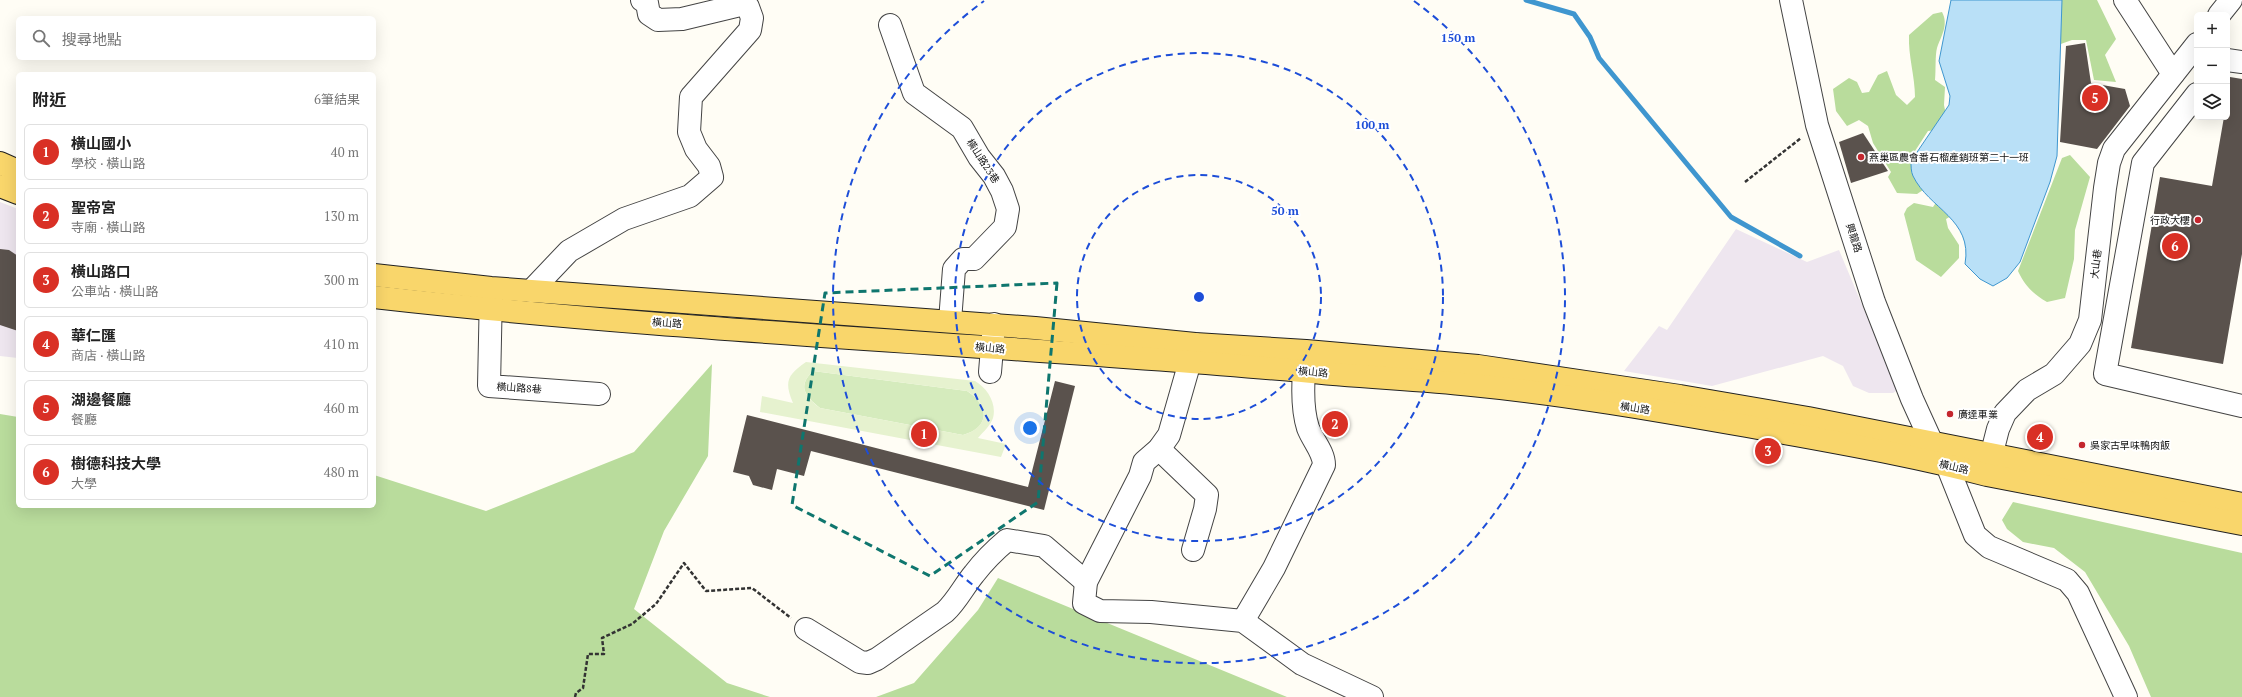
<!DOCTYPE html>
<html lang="zh-TW">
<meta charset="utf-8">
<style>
:root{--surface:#fff;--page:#f2f2f2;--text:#222;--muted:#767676;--line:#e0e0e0;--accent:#d93025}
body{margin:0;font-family:"PT Serif","Noto Sans TC",serif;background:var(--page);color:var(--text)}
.controls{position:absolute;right:12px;top:12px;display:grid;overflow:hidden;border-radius:6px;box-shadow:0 4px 16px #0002}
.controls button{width:36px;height:36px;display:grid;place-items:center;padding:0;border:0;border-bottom:1px solid var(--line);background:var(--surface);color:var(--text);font:20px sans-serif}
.you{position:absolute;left:1030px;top:428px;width:14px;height:14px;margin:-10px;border:3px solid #fff;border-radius:50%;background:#1a73e8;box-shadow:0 0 0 6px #1a73e833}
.badge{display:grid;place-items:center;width:26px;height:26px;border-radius:50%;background:var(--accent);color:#fff;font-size:13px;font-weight:700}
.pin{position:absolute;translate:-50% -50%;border:2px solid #fff;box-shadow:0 1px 4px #0006}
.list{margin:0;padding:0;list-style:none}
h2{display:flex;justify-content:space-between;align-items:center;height:52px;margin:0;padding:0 16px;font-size:17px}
h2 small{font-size:13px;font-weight:400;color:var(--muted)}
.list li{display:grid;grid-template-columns:26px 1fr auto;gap:12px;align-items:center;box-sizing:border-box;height:56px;margin:0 8px 8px;padding:0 8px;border:1px solid var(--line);border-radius:6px}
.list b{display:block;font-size:15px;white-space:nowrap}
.list p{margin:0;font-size:13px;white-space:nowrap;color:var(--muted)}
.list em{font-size:13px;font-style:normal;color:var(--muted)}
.icon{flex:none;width:22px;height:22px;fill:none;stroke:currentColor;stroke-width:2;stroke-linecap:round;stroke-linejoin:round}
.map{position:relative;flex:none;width:2242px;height:697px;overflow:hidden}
.search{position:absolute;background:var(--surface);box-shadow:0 4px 16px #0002;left:16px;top:16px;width:360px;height:44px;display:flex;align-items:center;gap:10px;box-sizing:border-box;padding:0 14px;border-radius:6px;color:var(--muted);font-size:15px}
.panel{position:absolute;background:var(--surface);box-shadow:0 4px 16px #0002;left:16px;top:72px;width:360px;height:436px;border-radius:6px}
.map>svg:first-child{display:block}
.industrial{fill:#eee6ef}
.green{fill:#d5ebbd}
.forest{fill:#b9dc9c}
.pitch{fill:#e6f2cf;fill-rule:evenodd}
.water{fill:#b9e0f7;stroke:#3f96cf}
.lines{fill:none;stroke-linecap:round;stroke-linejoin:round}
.stream{stroke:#3f96cf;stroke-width:5}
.building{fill:#5a524d}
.minor-casing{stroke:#444;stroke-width:24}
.major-casing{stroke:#222;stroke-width:24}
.path{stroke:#333;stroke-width:2.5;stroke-dasharray:4 2;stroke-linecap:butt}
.minor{stroke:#fff;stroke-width:22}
.major{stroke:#f9d66b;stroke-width:22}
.marked{fill:none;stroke:#0f766e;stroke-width:3;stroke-dasharray:8 5;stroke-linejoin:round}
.ring{fill:none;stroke:#1d4ed8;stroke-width:2;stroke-dasharray:7 5}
.poi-dot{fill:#c4262e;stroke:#fff;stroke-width:1.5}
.labels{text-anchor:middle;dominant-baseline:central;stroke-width:4;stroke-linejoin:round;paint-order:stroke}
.poi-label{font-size:10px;fill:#111;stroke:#fff;text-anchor:start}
.street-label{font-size:10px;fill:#111;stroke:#fff}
.centre{fill:#1d4ed8;stroke:#fff;stroke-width:2}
.ring-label{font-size:12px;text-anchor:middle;font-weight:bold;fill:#1d4ed8;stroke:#fff;stroke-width:4;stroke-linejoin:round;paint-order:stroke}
</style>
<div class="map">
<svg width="2242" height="697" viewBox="0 0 2242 697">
<rect width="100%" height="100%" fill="#fffdf5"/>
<!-- industrial -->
<g class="industrial">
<path d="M0,202l18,7v149l-18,-2z"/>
<path d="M1736,229l71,33 32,-12 59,140 -5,3h-24l-16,-7 -10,-20 -20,-10 -111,30 -88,-15 35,-45 8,4z"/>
</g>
<!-- green -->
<path class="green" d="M813,371l154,20c22,14 24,36 -4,44l-143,-27c-15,-12 -23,-22 -7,-37z"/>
<!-- forest -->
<g class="forest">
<path d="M2049,0h48l19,39 -11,16 11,27 -22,-2 -8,-40h-14l-14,5z"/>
<path d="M1942,12c7,13 -1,24 -5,36 -2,7 -1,23 -2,32l10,7 -1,18 3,15 -9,10 -10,1 -13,20 11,37 -9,6 -20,-1 -9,-16 3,-5 -18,-29 -5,-17 -9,-6 -12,6 -11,-15 -3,-22 16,-11 8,4 5,11 7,-1 9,-17 9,-4 9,24 11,10 8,-8c0,-21 -7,-41 -6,-62l24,-21z"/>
<path d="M2070,155l20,22 -15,53 -1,29 -9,39 -18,4c-14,-8 -22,-16 -29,-31l44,-113z"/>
<path d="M1939,198l19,14 -12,7 2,9 11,17v13l-18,19 -25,-17 -12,-46 3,-6 7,-5 19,4z"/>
<path d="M712,364l-4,92 -44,75 -30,78 93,74 43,14h-770v-283l18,3v89h356v-31l112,36 148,-59z"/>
<path d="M2013,502l229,51v144h-91l-22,-51 -44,-74 -31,-24 -31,-6 -16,-13 -5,-9z"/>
<path d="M998,578l289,119h-411l38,-14 64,-73z"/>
</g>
<!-- pitch -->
<path class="pitch" d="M806,362l169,19c12,7 22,22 18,37 -2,7 -10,14 -15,20l28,6 -5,13 -241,-45 2,-16 31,7c-9,-21 -6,-28 13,-41zM813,371l154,20c22,13 24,36 -4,44l-143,-27c-15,-11 -23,-22 -7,-37z"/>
<!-- water -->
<path class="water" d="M1951,0h111l-5,156 -7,26 -30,80 -13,16 -14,8 -13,-7 -15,-15c8,-45 -36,-55 -52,-88 -2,-4 -2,-10 -2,-15l38,-56 1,-9 -11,-35z"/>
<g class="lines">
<!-- stream -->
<path class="stream" d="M1526,0l48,14 16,23 9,21 132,159 69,39"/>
</g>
<!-- building -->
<g class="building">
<path d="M2085,43l6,40 34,6 5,17 -33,43 -37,-7 6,-96z"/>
<path d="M2230,77l12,2v175l-19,110 -92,-16 29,-171 52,9 12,-69h3v-21z"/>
<path d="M1863,133l25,38 -37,12 -12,-41z"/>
<path d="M0,249l9,1 9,6v75l-18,-6z"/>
<path d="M1055,381l20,5 -31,124 -233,-59 -7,25 -27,-7 -5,21 -19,-5 -4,-9 -16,-4 14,-57 281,72z"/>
</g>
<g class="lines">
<!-- minor casing -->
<g class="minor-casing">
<g id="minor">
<path d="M1791,0l26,125 57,177 38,97 20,44 15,22 28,70 14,12 78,33 11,13 48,104"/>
<path d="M2125,0l48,74"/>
<path d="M2219,15l12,-15"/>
<path d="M890,25l24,68 48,35 17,29 15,19 8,15 6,18 -3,18 -31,32h-11l-9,10 -4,52"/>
<path d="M2227,60l15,2"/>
<path d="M2197,94l-54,69 -38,211 137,32"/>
<path d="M491,291l-2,95 110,8"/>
<path d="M531,291l38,-40 55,-32 66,-23 22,-19 -3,-11 -13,-17 -7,-17 2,-35 59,-67 2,-12 -4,-11 -8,-2 -58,14 -24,1 -9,-6 -2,-11 -5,-3"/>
<path d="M1195,344l-26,91 -10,14 -15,13 -4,14 -54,106 -2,21 16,8 51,1 92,9 59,43 70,33"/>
<path d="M990,372l4,-48"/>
<path d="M1159,449l48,46 -2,14 -12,41"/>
<path d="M1987,472l11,-43 7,-16 22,-23 27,-16 26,-30 10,-24 15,-132 4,-25 5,-14 83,-105"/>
<path d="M1243,621l31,-53 50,-103c0,-13 -11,-24 -16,-37 -7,-22 -5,-52 -2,-75"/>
<path d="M806,629l54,33 8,1 9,-4 68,-47c12,-11 19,-26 29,-38 10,-13 21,-24 33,-34l37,6 42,36"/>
</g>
</g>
<!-- major casing -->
<g class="major-casing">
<g id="major">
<path d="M0,163l18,8"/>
<path d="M0,186l18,7"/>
<path d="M374,275l117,13 544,40 160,16 111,7 172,15 202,30 128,22 434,86"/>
<path d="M374,297c308,35 619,47 928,74 56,6 114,8 170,14 92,9 184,25 275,41 80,15 161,28 240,49l255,49"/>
</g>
</g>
<!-- path -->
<g class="path">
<path d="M1745,182l56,-44"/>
<path d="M575,697l1,-4 7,-5 5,-34h16l-2,-16 30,-14 24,-20 28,-41 22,28 46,-3 39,30"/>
</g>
<!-- minor -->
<use href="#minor" class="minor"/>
<!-- major -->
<use href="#major" class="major"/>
</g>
<!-- marked area -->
<path class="marked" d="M1057,283l-19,219 -108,74 -138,-71 33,-212z"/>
<!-- distance rings -->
<g class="ring">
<circle cx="1199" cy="297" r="122"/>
<circle cx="1199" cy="297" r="244"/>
<path d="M1414 1A366 366 0 1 1 984 1"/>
</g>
<!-- markers -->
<g class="poi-dot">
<circle cx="1861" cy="157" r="4"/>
<circle cx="2198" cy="220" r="4"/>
<circle cx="1950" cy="414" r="4"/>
<circle cx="2082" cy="445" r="4"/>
</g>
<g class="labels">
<!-- poi labels -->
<g class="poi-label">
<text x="1869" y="157">燕巢區農會番石榴產銷班第二十一班</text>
<text x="2190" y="220" text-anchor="end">行政大樓</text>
<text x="1958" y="414">廣達車業</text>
<text x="2090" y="445">吳家古早味鴨肉飯</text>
</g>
<!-- street labels -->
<g class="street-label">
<text transform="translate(983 161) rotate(57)">橫山路23巷</text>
<text transform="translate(1854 238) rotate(72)">興龍路</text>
<text transform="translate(2096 264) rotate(-83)">大山巷</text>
<text transform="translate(667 323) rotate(4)">橫山路</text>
<text transform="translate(990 348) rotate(5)">橫山路</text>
<text transform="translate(1313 372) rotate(5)">橫山路</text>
<text transform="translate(519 388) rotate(4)">橫山路8巷</text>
<text transform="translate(1635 408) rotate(8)">橫山路</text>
<text transform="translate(1954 467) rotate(13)">橫山路</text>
</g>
</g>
<circle cx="1199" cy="297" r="6" class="centre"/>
<g class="ring-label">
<text x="1458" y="42">150 m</text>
<text x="1372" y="129">100 m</text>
<text x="1285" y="215">50 m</text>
</g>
</svg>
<div class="controls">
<button>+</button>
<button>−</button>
<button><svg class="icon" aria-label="layers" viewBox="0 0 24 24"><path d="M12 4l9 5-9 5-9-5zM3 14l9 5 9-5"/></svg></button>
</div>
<div class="you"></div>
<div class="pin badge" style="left:924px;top:434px">1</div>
<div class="pin badge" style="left:1335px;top:424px">2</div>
<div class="pin badge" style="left:1768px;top:451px">3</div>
<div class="pin badge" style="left:2040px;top:437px">4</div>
<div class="pin badge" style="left:2095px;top:98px">5</div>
<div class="pin badge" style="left:2175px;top:246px">6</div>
<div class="search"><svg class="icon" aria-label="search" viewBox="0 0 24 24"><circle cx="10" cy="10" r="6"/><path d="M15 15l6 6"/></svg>搜尋地點</div>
<section class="panel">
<h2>附近<small>6筆結果</small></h2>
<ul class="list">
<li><span class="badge">1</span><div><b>橫山國小</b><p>學校 · 橫山路</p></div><em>40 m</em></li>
<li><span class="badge">2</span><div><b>聖帝宮</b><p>寺廟 · 橫山路</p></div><em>130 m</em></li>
<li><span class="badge">3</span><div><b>橫山路口</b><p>公車站 · 橫山路</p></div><em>300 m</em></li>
<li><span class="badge">4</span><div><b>華仁匯</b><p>商店 · 橫山路</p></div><em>410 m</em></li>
<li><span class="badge">5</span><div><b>湖邊餐廳</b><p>餐廳</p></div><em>460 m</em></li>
<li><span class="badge">6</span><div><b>樹德科技大學</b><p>大學</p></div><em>480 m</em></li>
</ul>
</section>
</div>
